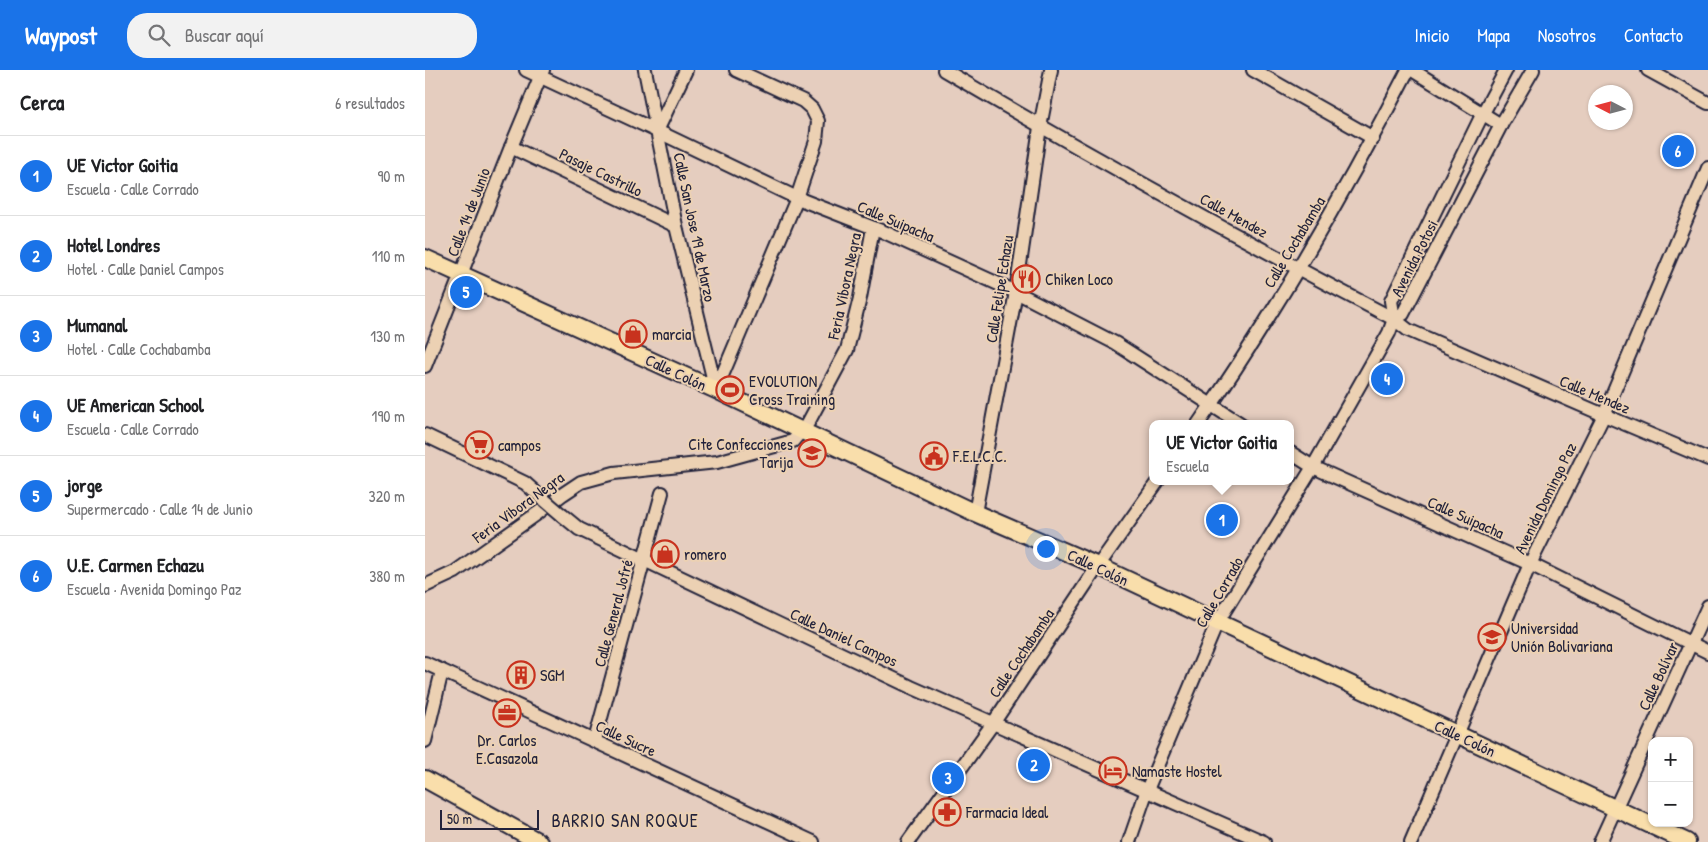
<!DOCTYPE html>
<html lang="es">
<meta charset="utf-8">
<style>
:root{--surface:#fff;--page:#f2f2f2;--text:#202124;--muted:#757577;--line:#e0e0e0;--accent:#1a73e8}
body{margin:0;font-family:"Patrick Hand",sans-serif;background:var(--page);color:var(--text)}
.controls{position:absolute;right:15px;bottom:15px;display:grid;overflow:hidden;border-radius:10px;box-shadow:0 1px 4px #0004}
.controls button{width:45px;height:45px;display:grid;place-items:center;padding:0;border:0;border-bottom:1px solid var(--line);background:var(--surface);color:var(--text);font:25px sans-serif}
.compass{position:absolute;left:1163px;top:15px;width:45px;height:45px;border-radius:50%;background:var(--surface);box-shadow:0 1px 4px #0004;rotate:276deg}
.scale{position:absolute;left:15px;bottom:12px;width:99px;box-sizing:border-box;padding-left:5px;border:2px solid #22223b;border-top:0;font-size:14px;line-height:18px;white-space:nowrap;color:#22223b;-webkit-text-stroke:4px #ecd1b3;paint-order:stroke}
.you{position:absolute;left:620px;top:478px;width:18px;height:18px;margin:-12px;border:4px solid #fff;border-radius:50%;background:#1a73e8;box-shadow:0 0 0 8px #1a73e833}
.badge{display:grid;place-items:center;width:32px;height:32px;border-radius:50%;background:var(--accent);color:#fff;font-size:16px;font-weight:700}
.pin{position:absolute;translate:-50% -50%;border:2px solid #fff;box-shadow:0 1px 5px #0006}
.popup{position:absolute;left:724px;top:350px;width:145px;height:65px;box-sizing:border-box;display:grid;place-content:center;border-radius:10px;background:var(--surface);filter:drop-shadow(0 1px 4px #0005);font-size:16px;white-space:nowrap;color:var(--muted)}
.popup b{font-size:19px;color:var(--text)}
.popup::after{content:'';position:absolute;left:50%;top:100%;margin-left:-10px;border:10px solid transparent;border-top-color:var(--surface)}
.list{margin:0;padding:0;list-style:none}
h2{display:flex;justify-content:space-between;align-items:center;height:65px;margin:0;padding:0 20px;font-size:21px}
h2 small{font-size:16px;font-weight:400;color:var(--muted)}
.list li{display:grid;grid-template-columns:32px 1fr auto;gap:15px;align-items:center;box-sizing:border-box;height:80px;padding:0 20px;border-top:1px solid var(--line)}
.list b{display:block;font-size:19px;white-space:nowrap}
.list p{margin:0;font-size:16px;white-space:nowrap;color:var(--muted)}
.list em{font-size:16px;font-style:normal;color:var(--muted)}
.icon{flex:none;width:28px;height:28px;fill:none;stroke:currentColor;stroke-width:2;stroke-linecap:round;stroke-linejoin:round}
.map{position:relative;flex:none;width:1283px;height:772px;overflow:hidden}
header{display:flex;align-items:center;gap:30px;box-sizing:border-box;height:70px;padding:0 25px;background:var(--accent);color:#fff}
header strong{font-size:24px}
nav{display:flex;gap:28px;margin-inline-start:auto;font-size:18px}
.search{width:350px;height:45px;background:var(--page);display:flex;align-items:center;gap:12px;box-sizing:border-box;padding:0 18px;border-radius:20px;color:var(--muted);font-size:19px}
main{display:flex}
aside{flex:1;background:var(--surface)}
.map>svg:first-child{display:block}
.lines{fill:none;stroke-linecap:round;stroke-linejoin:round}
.minor-casing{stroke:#22223b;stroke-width:16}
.major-casing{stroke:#22223b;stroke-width:20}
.minor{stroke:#ecd1b3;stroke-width:12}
.major{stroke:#f9deab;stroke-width:16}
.minor-bridge-casing{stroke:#22223b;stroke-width:16;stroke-linecap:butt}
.minor-bridge{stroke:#ecd1b3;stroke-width:12}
.labels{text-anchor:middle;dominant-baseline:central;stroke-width:4;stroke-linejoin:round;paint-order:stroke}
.street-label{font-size:16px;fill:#22223b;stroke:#ecd1b3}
.poi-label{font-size:16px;fill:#22223b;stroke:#ecd1b3;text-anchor:start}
.neighbourhood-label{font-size:18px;letter-spacing:1px;fill:#22223b;stroke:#ecd1b3}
</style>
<header>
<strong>Waypost</strong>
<div class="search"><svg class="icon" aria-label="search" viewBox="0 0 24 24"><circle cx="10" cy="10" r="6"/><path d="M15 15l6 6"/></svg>Buscar aquí</div>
<nav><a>Inicio</a><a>Mapa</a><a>Nosotros</a><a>Contacto</a></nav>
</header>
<main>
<aside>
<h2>Cerca<small>6 resultados</small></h2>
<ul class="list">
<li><span class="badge">1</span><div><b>UE Victor Goitia</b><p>Escuela · Calle Corrado</p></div><em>90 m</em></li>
<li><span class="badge">2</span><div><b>Hotel Londres</b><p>Hotel · Calle Daniel Campos</p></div><em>110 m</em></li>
<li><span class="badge">3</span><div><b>Mumanal</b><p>Hotel · Calle Cochabamba</p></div><em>130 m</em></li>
<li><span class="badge">4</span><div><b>UE American School</b><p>Escuela · Calle Corrado</p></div><em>190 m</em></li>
<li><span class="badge">5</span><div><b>jorge</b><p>Supermercado · Calle 14 de Junio</p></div><em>320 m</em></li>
<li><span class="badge">6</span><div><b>U.E. Carmen Echazu</b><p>Escuela · Avenida Domingo Paz</p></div><em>380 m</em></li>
</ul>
</aside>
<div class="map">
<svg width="1283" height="772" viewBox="0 0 1283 772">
<rect width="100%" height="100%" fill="#e5cdbf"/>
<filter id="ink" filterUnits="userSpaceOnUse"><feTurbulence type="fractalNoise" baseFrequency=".02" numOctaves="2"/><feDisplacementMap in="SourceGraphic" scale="10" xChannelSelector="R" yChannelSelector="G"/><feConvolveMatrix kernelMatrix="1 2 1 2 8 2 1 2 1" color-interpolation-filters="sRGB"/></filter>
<g filter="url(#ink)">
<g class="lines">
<!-- minor casing -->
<g class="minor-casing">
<g id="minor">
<path d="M101,0l131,61 140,67 87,34 132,60 99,51 126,81"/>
<path d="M220,0l31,156 40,164"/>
<path d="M519,0c148,87 298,170 450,249l14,11 196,85 104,44"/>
<path d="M828,0l120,68"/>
<path d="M987,0l89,55"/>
<path d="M1223,0l60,33"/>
<path d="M232,61l29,-61"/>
<path d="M86,77l165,79"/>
<path d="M969,249l9,-5 98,-189 32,-55"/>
<path d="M0,296l86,-219 32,-77"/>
<path d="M291,320l81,-192 19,-57 2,-20 -6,-12 -9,-8 -67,-31"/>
<path d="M773,354c79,-113 147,-232 210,-354"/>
<path d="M0,365l100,48 9,8"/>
<path d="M866,383l22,14 217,97 178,88"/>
<path d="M550,443l41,-221 24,-165 11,-57"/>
<path d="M137,445l17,14 332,158 353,155"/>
<path d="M0,516l30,-14 83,-59 25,-19 18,-12 33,-9 103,-11 76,-21 15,-18 39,-73 13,-52 13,-70"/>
<path d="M0,593l388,179"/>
<path d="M170,670l67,-247"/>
<path d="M0,671l17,-70"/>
<path d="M483,772l86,-120 104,-156 60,-85"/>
<path d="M704,772l18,-52 70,-167 96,-156 76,-134 5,-14 -3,-18 91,-186 24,-45"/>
<path d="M986,772l119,-278 74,-149 104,-247"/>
<path d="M1175,772l108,-236"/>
</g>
</g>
<!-- major casing -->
<g class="major-casing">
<g id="major">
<path d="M0,188l291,132 259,123 123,53 589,276"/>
<path d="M0,709l114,63"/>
</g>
</g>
<!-- minor -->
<use href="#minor" class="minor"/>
<!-- major -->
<use href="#major" class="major"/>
<!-- minor-bridge casing -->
<g class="minor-bridge-casing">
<path id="minor-bridge" d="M109,421l28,24"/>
</g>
<!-- minor-bridge -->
<use href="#minor-bridge" class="minor-bridge"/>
</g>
</g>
<!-- icons -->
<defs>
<g id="restaurant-ring" transform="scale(1.4375)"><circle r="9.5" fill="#ecd1b3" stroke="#c8321e" stroke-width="1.5"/><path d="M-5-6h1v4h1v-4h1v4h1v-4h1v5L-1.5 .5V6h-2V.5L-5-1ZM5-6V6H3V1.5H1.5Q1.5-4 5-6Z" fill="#c8321e"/></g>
<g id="shop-ring" transform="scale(1.4375)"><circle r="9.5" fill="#ecd1b3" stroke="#c8321e" stroke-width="1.5"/><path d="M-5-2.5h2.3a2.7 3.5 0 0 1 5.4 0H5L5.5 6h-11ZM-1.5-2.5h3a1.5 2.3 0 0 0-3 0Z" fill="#c8321e"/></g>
<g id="stadium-ring" transform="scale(1.4375)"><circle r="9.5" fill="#ecd1b3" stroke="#c8321e" stroke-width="1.5"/><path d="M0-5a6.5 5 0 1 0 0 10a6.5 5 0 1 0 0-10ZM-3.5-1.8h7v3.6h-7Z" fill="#c8321e"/></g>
<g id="supermarket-ring" transform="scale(1.4375)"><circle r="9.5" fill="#ecd1b3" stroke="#c8321e" stroke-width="1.5"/><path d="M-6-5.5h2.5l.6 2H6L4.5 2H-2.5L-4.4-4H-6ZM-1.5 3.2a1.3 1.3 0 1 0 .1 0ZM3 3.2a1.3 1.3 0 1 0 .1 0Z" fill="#c8321e"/></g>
<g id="school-ring" transform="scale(1.4375)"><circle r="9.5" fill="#ecd1b3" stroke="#c8321e" stroke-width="1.5"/><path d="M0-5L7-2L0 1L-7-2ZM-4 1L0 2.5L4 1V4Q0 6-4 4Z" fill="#c8321e"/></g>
<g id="civic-ring" transform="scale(1.4375)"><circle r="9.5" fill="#ecd1b3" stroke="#c8321e" stroke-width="1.5"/><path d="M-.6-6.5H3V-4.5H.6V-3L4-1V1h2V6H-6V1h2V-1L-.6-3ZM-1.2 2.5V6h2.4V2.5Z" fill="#c8321e"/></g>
<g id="university-ring" transform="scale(1.4375)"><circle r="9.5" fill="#ecd1b3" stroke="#c8321e" stroke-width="1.5"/><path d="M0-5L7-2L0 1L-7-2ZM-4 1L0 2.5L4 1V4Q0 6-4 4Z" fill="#c8321e"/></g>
<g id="building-ring" transform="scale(1.4375)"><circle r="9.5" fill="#ecd1b3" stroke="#c8321e" stroke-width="1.5"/><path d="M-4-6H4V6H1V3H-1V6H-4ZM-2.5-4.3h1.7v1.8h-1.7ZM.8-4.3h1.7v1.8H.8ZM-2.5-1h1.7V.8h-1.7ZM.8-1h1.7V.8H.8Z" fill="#c8321e"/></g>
<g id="office-ring" transform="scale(1.4375)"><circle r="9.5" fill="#ecd1b3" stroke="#c8321e" stroke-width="1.5"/><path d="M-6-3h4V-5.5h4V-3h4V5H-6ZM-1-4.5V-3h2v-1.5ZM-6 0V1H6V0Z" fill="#c8321e"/></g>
<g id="hotel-ring" transform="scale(1.4375)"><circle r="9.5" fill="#ecd1b3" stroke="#c8321e" stroke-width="1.5"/><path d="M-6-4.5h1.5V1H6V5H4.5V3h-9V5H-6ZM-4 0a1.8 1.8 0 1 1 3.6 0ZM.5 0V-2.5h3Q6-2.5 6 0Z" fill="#c8321e"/></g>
<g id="pharmacy-ring" transform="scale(1.4375)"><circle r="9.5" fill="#ecd1b3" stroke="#c8321e" stroke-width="1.5"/><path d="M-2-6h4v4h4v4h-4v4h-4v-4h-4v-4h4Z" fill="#c8321e"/></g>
</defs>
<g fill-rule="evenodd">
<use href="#restaurant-ring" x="601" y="209"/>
<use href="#shop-ring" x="208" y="264"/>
<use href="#stadium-ring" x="305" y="320"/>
<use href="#supermarket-ring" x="54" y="375"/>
<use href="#school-ring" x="387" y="383"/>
<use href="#civic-ring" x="509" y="386"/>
<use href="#shop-ring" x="240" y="484"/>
<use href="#university-ring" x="1067" y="567"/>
<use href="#building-ring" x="96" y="605"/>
<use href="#office-ring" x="82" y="643"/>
<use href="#hotel-ring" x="688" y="701"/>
<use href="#pharmacy-ring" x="522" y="742"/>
</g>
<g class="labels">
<!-- street labels -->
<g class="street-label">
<text transform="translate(176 102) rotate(26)">Pasaje Castrillo</text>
<text transform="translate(43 142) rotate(-69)">Calle 14 de Junio</text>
<text transform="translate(809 145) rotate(29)">Calle Mendez</text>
<text transform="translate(471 151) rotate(23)">Calle Suipacha</text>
<text transform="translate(270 157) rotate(78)">Calle San Jose 19 de Marzo</text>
<text transform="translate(869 172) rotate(-59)">Calle Cochabamba</text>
<text transform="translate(989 188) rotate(-63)">Avenida Potosi</text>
<text transform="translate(419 216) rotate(-78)">Feria Vibora Negra</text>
<text transform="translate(574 219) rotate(-81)">Calle Felipe Echazu</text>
<text transform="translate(251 302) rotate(25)">Calle Colón</text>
<text transform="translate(1170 324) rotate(23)">Calle Mendez</text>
<text transform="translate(1120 428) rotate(-64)">Avenida Domingo Paz</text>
<text transform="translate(93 437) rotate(-36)">Feria Vibora Negra</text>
<text transform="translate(1041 447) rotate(24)">Calle Suipacha</text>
<text transform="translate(673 497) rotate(25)">Calle Colón</text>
<text transform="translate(794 522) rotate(-60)">Calle Corrado</text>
<text transform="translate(188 543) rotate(-75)">Calle General Jofré</text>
<text transform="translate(419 567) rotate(25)">Calle Daniel Campos</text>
<text transform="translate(596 583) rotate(-56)">Calle Cochabamba</text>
<text transform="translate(1233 606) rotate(-65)">Calle Bolívar</text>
<text transform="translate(201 668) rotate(25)">Calle Sucre</text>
<text transform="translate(1040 668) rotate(25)">Calle Colón</text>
</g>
<!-- poi labels -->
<g class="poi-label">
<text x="620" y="209">Chiken Loco</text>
<text x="227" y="264">marcia</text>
<text x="324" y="311">EVOLUTION<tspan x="324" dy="18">Cross Training</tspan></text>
<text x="368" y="374" text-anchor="end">Cite Confecciones<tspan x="368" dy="18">Tarija</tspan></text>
<text x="73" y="375">campos</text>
<text x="528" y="386">F.E.L.C.C.</text>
<text x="259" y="484">romero</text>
<text x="1086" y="558">Universidad<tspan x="1086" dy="18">Unión Bolivariana</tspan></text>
<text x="115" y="605">SGM</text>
<text x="82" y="670" text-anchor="middle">Dr. Carlos<tspan x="82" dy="18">E.Casazola</tspan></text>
<text x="707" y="701">Namaste Hostel</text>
<text x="541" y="742">Farmacia Ideal</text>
</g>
<!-- neighbourhood labels -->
<g class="neighbourhood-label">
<text x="200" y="750">BARRIO SAN ROQUE</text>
</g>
</g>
</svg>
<div class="controls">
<button>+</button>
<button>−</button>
</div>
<svg class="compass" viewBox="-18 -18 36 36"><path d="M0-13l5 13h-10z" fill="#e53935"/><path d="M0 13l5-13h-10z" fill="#757577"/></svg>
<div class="scale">50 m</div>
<div class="you"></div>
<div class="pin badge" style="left:797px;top:450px">1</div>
<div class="popup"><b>UE Victor Goitia</b>Escuela</div>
<div class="pin badge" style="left:609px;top:695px">2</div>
<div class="pin badge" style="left:523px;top:708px">3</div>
<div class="pin badge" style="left:962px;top:309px">4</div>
<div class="pin badge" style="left:41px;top:222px">5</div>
<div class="pin badge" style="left:1253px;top:81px">6</div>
</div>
</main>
